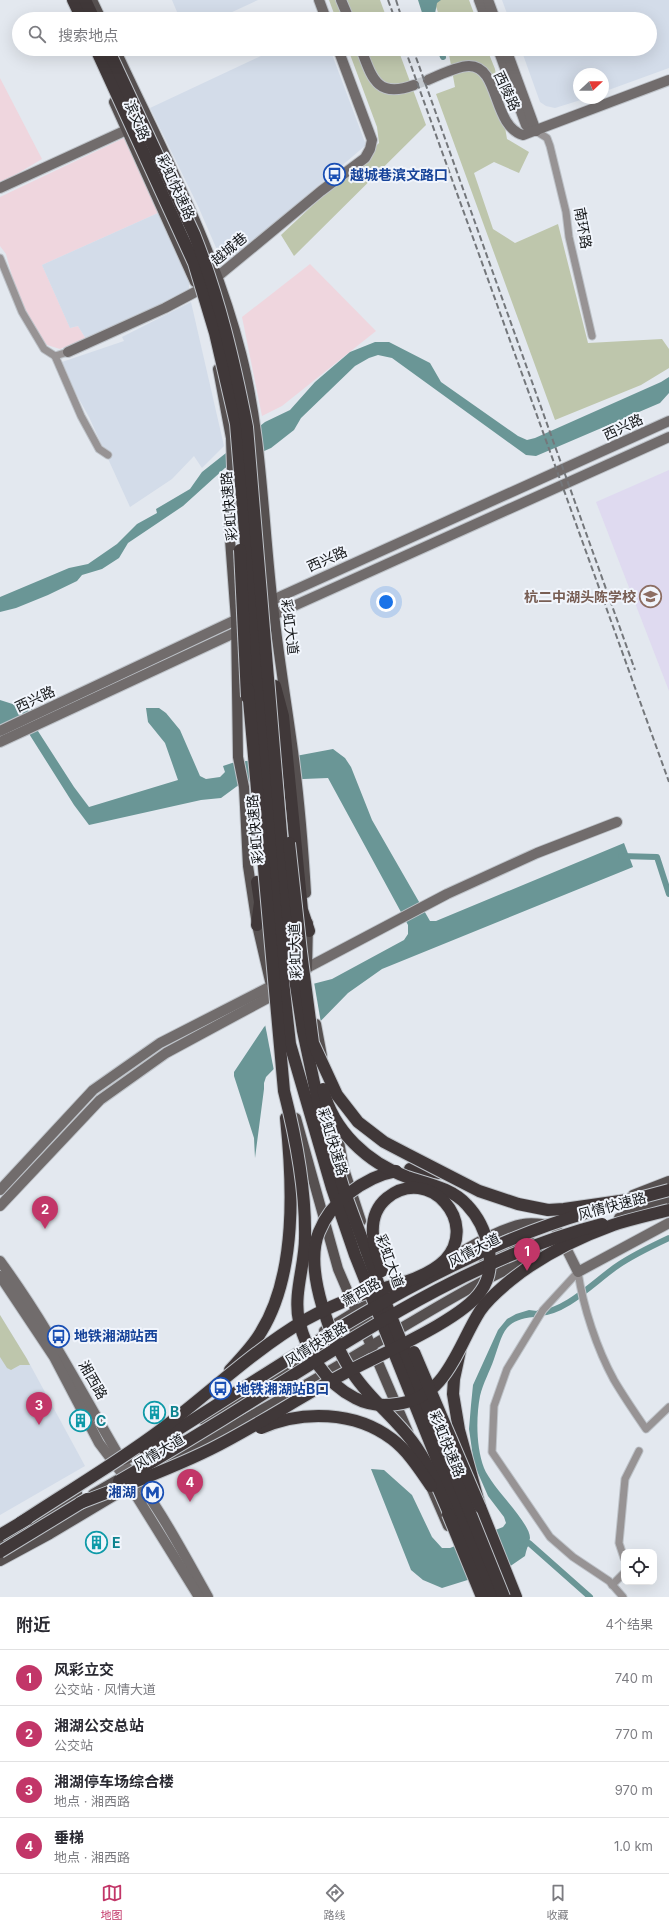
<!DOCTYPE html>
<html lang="zh">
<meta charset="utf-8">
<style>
:root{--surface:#fff;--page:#f7f7f7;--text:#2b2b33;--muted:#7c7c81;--line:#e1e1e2;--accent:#c23668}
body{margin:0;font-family:Inter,"Noto Sans SC",sans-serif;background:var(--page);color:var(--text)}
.controls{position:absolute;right:12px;bottom:12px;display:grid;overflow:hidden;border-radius:8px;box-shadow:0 4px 16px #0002}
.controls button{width:36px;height:36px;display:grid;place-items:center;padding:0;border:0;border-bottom:1px solid var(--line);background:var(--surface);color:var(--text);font:20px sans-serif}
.compass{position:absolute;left:573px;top:68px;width:36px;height:36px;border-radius:50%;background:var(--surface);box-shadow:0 4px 16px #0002;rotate:68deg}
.you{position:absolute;left:386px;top:602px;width:14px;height:14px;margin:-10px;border:3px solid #fff;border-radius:50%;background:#1a73e8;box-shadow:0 0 0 6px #1a73e833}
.badge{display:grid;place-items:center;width:26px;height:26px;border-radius:50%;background:var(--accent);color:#fff;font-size:13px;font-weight:700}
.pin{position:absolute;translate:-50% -33px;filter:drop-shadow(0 1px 2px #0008)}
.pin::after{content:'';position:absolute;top:21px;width:14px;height:12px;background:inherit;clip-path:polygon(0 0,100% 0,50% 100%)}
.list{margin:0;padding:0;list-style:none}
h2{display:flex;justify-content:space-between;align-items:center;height:52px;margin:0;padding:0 16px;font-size:17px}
h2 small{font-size:13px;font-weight:400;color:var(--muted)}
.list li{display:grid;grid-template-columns:26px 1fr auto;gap:12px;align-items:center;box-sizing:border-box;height:56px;padding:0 16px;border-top:1px solid var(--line)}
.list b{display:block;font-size:15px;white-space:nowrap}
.list p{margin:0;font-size:13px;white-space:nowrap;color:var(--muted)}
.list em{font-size:13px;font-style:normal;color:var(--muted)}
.icon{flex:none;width:22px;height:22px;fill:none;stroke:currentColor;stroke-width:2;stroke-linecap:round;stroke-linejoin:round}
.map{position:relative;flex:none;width:669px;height:1597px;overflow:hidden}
.search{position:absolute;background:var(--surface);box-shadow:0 4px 16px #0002;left:12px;right:12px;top:12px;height:44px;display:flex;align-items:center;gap:10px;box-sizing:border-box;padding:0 14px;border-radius:22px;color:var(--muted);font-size:15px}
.sheet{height:276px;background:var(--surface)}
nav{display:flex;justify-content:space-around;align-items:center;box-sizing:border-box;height:56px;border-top:1px solid var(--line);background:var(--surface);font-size:11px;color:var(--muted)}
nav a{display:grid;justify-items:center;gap:2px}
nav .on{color:var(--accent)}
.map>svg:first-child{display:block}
.commercial{fill:#efd6de}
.built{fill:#d3dce9}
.education{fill:#dfdaf0}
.green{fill:#bec6ac}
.water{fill:#6a9696}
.pier{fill:#e3e8ef}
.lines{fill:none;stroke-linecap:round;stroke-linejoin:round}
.canal{stroke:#6a9696;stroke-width:6}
.secondary-tunnel{stroke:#c4c9cf;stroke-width:10;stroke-dasharray:10 5;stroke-linecap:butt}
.street-casing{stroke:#bec3c9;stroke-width:9}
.secondary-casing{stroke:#bec3c9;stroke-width:12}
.primary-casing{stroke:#bec3c9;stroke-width:12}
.highway-casing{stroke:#bec3c9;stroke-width:14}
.street{stroke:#979394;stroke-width:7}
.secondary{stroke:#716c6c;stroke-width:10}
.primary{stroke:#565050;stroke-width:10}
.highway{stroke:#403839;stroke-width:12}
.rail{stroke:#74777b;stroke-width:2;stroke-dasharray:6 3;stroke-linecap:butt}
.highway-bridge-casing{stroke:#bec3c9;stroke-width:14;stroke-linecap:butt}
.highway-bridge{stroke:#403839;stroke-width:12}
.labels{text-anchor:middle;stroke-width:4;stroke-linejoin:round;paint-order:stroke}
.street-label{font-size:14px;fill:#16181a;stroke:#f1f5fc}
.transit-label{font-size:14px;font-weight:bold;fill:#164399;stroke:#f1f5fc;text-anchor:start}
.education-label{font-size:14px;font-weight:bold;fill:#785e54;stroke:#f1f5fc;text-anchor:end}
.culture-label{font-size:14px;font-weight:bold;fill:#0d838f;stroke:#f1f5fc;text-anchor:start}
</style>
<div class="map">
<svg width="669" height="1597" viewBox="0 0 669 1597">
<rect width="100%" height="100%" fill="#e3e8ef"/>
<g class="commercial">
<path d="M0 78 42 159 0 184Z"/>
<path d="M124 138 158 213 42 265 70 328 78 326 86 339 60 349 47 345 22 312 6 254 0 246V197Z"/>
<path d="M310 264 376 331 282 406 262 416 242 317Z"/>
</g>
<g class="built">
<path d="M172 0H258L217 19H180Z"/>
<path d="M502 0H669V68L603 92V74H579V98H587L555 108 546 106 540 102 521 49H650V19H509Z"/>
<path d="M276 49H330L366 145 224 266 198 206 150 108Z"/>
<path d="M158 213 189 279V290L144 317 141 312 86 339 78 326 70 328 42 265Z"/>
<path d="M191 302 224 446 202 468 194 456 172 479 130 507 89 417 59 363 124 341 122 337Z"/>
<path d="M0 1315 27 1359 85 1466 0 1515Z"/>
</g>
<path class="education" d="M669 470V691L596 502Z"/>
<g class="green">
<path d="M329 0H380L387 19H336Z"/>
<path d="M434 0H469L476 19H440Z"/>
<path d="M348 49H398L426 125 294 256 281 235 379 143 377 127Z"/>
<path d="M448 49H487L495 69 507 139 529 152 519 173 494 162 474 173 493 229 515 243 558 224 588 343 662 339 669 349V368L641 385 555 420 436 94 455 87Z"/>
<path d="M0 1315 27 1359 30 1365H20L11 1370 7 1368 0 1357Z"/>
</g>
<g class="water">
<path d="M418 0H441L437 3 434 19H424Z"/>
<path d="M375 342H389L430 363 441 382 518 436 527 440 535 438 661 382 669 377V393L660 403 536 456 526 455 392 358 378 355 369 358 355 366 301 418 294 430 271 448 225 468 183 506 128 543 119 558 102 569 82 575 77 581 48 595 16 608 0 612V597L69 568 88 564 117 544 137 524 157 513 156 509 190 489 202 472 265 422 290 410 315 382 350 352Z"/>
<path d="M0 700 22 707 39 710 47 718 36 728 74 787 89 807 178 780 165 743 148 722 146 708H159L166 713 180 730 200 776 206 779 220 777 225 772 223 766 235 762 285 758 333 749 345 758 351 767 372 820 430 921H436L624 843 633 867 382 969 348 993 266 1077 264 1083V1089L255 1158 254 1138 234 1076V1072L264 1027 305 986 332 979 404 940 408 934V925L328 778 252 781 240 784 221 798 201 800 89 825 74 805 26 729 0 733Z"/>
<path d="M529 1310 537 1311 534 1317C503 1320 503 1334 494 1359 490 1371 483 1383 480 1396 476 1417 476 1447 484 1468 492 1488 530 1522 530 1538 529 1544 526 1550 525 1556L509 1567 442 1588 423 1580 411 1570 371 1469 384 1470 412 1495 432 1537 442 1548H450L503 1527 506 1523 504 1517 488 1496 474 1464 469 1429 471 1405 473 1385 498 1330 507 1319 516 1314Z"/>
</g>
<path class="pier" d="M314 982 321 1023 274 1071 265 1024 304 985Z"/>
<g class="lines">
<g class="canal">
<path d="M440 49 443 57"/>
<path d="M621 856 657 857 669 894"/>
<path d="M539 1313C566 1312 595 1281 617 1266 633 1255 652 1246 669 1238"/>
<path d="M521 1546 529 1543 590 1597"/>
</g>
<path class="secondary-tunnel" d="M414 85 428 80"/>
<defs>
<g id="street">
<path d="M536 131 547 138 550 146 566 212 569 237 592 336"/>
<path d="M0 258 22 312 44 349 55 356 68 352"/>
<path d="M55 356 81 416 99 449 108 455"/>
<path d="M624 1558 619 1543 625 1479 639 1451"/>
<path d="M612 1585 624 1573"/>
<path d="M623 1597 609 1581 573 1557 550 1537 492 1452 494 1406 507 1369 543 1310 578 1272C583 1307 597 1349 614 1380 624 1397 635 1413 646 1429L669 1407"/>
</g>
<g id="secondary">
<path d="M319 0 326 19"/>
<path d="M341 0 349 19"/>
<path d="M479 0 486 19"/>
<path d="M488 0 495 19"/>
<path d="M361 49C372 78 377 99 414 85"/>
<path d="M498 49 526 125 536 131"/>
<path d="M506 49 536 131"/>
<path d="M428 80C439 75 458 66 469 66 500 66 492 126 523 135L669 80"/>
<path d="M0 188 133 127"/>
<path d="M68 352 165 308 199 290 217 277 321 191 365 158 370 149 372 140 338 49"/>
<path d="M266 603 669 421"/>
<path d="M267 618 669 437"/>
<path d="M0 731 242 617"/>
<path d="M0 742 243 629"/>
<path d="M301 971 447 894 537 853 617 822"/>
<path d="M0 1190 93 1090 160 1043 281 981"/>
<path d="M0 1206 100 1100 166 1053 281 991"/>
<path d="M555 1226 578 1272 669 1223"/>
<path d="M0 1261C47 1325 82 1393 122 1461 127 1469 134 1475 139 1482 165 1518 186 1558 208 1597"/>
<path d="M0 1276 54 1357 99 1443 124 1476 199 1597"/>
</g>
<g id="primary">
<path d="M92 0 101 19"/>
<path d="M115 49C161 148 214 246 241 353 263 438 263 527 274 614 279 657 286 701 292 744 299 794 303 843 306 893"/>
<path d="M114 102 195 282"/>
<path d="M218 369 231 438 232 467 229 526 236 620 238 757 244 787 248 866 257 925 270 981"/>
<path d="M307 969 308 923"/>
<path d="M316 1024 322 1056"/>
<path d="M296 1118 338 1269 408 1432"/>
<path d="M335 1120 344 1169 361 1221"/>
<path d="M633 1195 669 1181"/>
<path d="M619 1218 669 1198"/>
<path d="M484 1260 529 1238"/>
<path d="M442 1263C466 1250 496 1229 523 1224 532 1222 541 1224 551 1225"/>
<path d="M324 1331 379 1297"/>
<path d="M203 1420 385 1312"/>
<path d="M123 1460 153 1449"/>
<path d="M152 1471 165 1463C235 1426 303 1387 371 1346 424 1315 483 1277 542 1254"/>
<path d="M428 1480 448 1526"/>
<path d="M93 1494 124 1476"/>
<path d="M0 1543 77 1493"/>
<path d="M0 1561 50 1534 122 1491"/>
</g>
<g id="highway">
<path d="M73 0 82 19"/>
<path d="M85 0 94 19"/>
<path d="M275 686 283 716 302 910 309 931"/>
<path d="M257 882 260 902 257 925"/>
<path d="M410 1169 440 1173"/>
<path d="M460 1351 454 1379 453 1394 459 1430 480 1507 516 1597"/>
<path d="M230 1370C241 1358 253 1346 261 1332 297 1274 293 1184 286 1118"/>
</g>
</defs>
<use href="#street" class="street-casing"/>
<use href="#secondary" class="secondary-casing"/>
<use href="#primary" class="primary-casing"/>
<use href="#highway" class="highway-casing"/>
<use href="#street" class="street"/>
<use href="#secondary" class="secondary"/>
<use href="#primary" class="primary"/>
<use href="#highway" class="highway"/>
<g class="rail">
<path d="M388 0 395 19"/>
<path d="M396 0 402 19"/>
<path d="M405 49 669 782"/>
<path d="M413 49 635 670"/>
</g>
<defs>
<g id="highway-bridge">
<path d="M96 49 194 263 215 333 236 424 280 954 290 1044 332 1188 355 1255 492 1597"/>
<path d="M108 49 194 234C219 297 234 361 247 427L291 953 303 1031 320 1111 345 1193 384 1299 504 1597"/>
<path d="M240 550 247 697"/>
<path d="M248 689 284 1091C296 1138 306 1189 305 1238 305 1265 293 1294 299 1321 307 1353 325 1383 355 1398 368 1405 383 1406 397 1404 447 1398 457 1347 480 1311 488 1299 500 1289 511 1280 541 1256 577 1238 613 1225 631 1219 650 1215 669 1210"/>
<path d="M289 843 301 952 313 1043 337 1095 358 1122 384 1142 407 1154 479 1191 518 1204 548 1210 564 1209 634 1199"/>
<path d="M396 1171C379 1174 362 1183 348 1194 335 1204 325 1217 319 1232 303 1270 332 1344 354 1375 371 1400 395 1418 412 1441 430 1465 440 1493 452 1520"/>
<path d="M628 1201 669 1190"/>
<path d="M414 1352 480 1507"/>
<path d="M261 1428C302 1410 355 1411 392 1439 408 1451 420 1470 431 1486"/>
<path d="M145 1450C287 1363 427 1259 589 1212"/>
<path d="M119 1481C173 1450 226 1418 279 1384 381 1320 485 1254 602 1224"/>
<path d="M80 1503C124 1486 169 1470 211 1449 259 1425 304 1394 351 1370 383 1353 463 1319 481 1291 499 1266 487 1226 467 1205 452 1188 428 1184 407 1177 368 1163 333 1131 323 1089"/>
<path d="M448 1514 482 1597"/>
<path d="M20 1523C71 1489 124 1459 171 1422 216 1387 256 1349 305 1320 323 1310 344 1301 363 1294 389 1286 425 1280 445 1260 480 1223 429 1164 387 1198 364 1217 374 1248 382 1271"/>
<path d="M0 1535 27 1519"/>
<path d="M0 1552 87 1499"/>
</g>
</defs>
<use href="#highway-bridge" class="highway-bridge-casing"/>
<use href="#highway-bridge" class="highway-bridge"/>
</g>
<defs>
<symbol id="bus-ring" viewBox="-11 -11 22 22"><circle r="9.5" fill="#f1f5fc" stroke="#1a4fb4" stroke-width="1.5"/><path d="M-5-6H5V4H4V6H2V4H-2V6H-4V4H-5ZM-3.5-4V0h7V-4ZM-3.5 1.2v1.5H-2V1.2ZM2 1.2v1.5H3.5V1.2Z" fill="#1a4fb4"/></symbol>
<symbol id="school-ring" viewBox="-11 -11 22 22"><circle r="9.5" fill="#f1f5fc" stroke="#8d6e63" stroke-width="1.5"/><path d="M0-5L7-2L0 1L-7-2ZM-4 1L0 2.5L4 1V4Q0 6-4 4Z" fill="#8d6e63"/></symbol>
<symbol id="building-ring" viewBox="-11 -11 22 22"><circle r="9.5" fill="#f1f5fc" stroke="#0f9aa8" stroke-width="1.5"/><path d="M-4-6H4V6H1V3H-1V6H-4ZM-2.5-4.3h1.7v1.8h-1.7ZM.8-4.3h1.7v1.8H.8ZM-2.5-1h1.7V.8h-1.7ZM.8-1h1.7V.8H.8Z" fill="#0f9aa8"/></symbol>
<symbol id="metro-ring" viewBox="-11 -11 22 22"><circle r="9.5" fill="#f1f5fc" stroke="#1a4fb4" stroke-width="1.5"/><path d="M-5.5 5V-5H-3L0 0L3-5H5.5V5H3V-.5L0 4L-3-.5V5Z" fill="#1a4fb4"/></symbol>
</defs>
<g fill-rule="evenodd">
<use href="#bus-ring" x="322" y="162" width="25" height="25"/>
<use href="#school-ring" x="638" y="584" width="25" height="25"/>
<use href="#bus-ring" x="46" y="1324" width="25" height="25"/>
<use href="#bus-ring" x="208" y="1376" width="25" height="25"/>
<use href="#building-ring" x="142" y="1400" width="25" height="25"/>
<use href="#building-ring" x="68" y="1408" width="25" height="25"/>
<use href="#metro-ring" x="140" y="1480" width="25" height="25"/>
<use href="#building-ring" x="84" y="1530" width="25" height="25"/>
</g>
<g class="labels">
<g class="street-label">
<text transform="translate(507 91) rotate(65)" y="5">西陵路</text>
<text transform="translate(137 120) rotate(66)" y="5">滨文路</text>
<text transform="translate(176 187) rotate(65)" y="5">彩虹快速路</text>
<text transform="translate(583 228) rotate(80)" y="5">南环路</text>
<text transform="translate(229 249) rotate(-40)" y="5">越城巷</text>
<text transform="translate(623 427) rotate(-25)" y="5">西兴路</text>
<text transform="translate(229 506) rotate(-95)" y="5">彩虹快速路</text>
<text transform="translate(327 559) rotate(-24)" y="5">西兴路</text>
<text transform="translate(290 627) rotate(83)" y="5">彩虹大道</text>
<text transform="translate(35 699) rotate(-25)" y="5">西兴路</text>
<text transform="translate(255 829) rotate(-95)" y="5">彩虹快速路</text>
<text transform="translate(295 951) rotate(-92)" y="5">彩虹大道</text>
<text transform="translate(333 1142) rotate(73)" y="5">彩虹快速路</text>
<text transform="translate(612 1206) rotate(-15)" y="5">风情快速路</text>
<text transform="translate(474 1250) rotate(-27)" y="5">风情大道</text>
<text transform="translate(390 1261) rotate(70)" y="5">彩虹大道</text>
<text transform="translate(361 1292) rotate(-30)" y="5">萧西路</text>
<text transform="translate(316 1344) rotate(-32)" y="5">风情快速路</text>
<text transform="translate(93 1380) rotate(60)" y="5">湘西路</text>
<text transform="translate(447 1444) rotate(68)" y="5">彩虹快速路</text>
<text transform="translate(159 1452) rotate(-31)" y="5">风情大道</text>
</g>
<g class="transit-label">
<text x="350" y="180">越城巷滨文路口</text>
<text x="74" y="1341">地铁湘湖站西</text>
<text x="236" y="1394">地铁湘湖站B口</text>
<text x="136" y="1497" text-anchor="end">湘湖</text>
</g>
<g class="education-label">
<text x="636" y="602">杭二中湖头陈学校</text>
</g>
<g class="culture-label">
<text x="170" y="1417">B</text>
<text x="96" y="1426">C</text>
<text x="112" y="1548">E</text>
</g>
</g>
</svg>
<div class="controls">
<button><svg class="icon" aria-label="locate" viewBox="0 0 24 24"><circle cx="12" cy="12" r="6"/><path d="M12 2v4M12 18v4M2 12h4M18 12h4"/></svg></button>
</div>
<svg class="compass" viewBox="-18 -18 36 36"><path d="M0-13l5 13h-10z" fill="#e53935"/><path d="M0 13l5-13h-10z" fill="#7c7c81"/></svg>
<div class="you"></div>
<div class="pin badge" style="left:527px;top:1271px">1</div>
<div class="pin badge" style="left:45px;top:1229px">2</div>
<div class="pin badge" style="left:39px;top:1425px">3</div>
<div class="pin badge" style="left:190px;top:1502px">4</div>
<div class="search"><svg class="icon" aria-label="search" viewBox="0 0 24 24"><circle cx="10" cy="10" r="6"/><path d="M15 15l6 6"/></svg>搜索地点</div>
</div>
<section class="sheet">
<h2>附近<small>4个结果</small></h2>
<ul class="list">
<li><span class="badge">1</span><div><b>风彩立交</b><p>公交站 · 风情大道</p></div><em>740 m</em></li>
<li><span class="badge">2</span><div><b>湘湖公交总站</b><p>公交站</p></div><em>770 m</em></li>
<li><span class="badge">3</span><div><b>湘湖停车场综合楼</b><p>地点 · 湘西路</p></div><em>970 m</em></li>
<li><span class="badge">4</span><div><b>垂梯</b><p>地点 · 湘西路</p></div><em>1.0 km</em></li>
</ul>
</section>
<nav>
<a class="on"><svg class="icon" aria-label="map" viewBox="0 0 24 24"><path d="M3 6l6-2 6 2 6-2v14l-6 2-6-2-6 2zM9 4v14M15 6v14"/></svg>地图</a>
<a><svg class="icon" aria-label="directions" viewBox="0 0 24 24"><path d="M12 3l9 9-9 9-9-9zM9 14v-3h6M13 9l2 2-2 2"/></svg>路线</a>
<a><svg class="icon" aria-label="saved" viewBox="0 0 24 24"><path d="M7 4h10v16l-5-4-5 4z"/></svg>收藏</a>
</nav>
